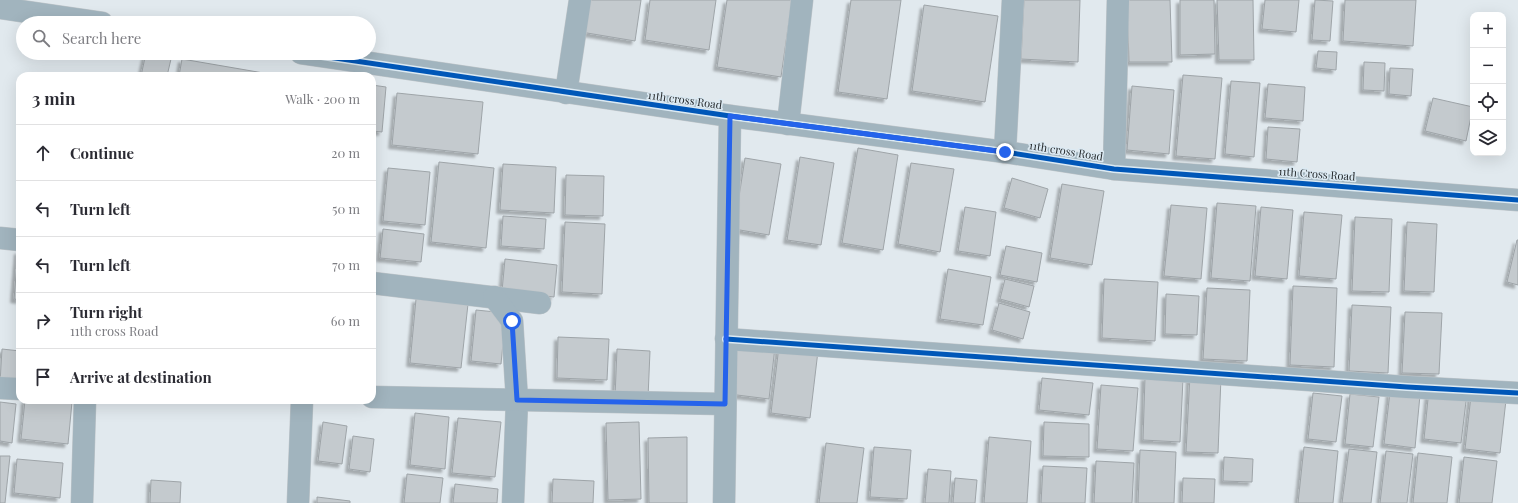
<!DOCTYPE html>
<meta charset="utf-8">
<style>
:root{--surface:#fff;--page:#f2f2f3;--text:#2b2b33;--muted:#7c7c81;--line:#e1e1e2}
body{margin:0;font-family:"Playfair Display",serif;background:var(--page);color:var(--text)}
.controls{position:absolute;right:12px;top:12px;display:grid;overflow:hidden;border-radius:8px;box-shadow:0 4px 16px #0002}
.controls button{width:36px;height:36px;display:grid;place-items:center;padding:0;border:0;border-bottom:1px solid var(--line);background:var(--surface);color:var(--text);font:20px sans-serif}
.stop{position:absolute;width:12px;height:12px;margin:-9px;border:3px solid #2563eb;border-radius:50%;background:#fff}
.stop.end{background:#2563eb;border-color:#fff;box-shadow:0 1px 4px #0008}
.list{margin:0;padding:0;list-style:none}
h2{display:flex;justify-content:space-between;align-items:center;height:52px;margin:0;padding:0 16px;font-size:17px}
h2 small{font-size:13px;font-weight:400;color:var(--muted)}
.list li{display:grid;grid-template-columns:26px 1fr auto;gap:12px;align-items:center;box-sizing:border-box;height:56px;padding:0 16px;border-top:1px solid var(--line)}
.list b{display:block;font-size:15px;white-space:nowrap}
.list p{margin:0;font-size:13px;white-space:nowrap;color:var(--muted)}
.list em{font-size:13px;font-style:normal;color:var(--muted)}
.icon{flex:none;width:22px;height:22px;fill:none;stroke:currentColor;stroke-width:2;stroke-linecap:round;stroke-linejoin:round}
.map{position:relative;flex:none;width:1518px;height:503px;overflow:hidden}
.search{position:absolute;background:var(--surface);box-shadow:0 4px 16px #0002;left:16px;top:16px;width:360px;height:44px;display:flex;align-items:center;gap:10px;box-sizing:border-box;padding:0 14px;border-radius:22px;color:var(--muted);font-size:15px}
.panel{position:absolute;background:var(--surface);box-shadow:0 4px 16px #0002;left:16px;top:72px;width:360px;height:332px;border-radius:12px}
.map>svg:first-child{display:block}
.building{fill:#c4cace;stroke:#9ea4a8;filter:url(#shadow)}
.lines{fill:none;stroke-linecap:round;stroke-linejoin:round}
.street-casing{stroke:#c0c6ca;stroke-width:23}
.street{stroke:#a1b4be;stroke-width:22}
.cycleway-casing{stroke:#dceaf3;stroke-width:8}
.cycleway{stroke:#0057b8;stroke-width:5}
.route{stroke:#2563eb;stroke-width:5}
.labels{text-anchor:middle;stroke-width:3;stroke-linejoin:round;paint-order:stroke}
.street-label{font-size:11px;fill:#252a2d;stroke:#dceaf3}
</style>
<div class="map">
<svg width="1518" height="503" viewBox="0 0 1518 503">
<defs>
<filter id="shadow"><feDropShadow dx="-3.5" dy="3.5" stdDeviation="1" flood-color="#0004"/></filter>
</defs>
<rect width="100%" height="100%" fill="#e1e9ee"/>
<g class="building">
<path d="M586 0H641L635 41 581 32Z"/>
<path d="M650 0H716L709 50 645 40Z"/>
<path d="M727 0H792L781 77 717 67Z"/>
<path d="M851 0H901L887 99 838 92Z"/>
<path d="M1024 0H1080L1078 62 1021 59Z"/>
<path d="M1127 0H1170L1172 62H1129Z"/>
<path d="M1180 0H1214L1215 54 1180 55Z"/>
<path d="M1217 0H1253L1254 60H1219Z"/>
<path d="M1265 0H1299L1296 32 1262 29Z"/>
<path d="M1315 0 1333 1 1330 41 1312 40Z"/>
<path d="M1345 0H1416L1413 46 1343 41Z"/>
<path d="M924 5 998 16 985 102 912 91Z"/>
<path d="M1318 51 1337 52 1336 70 1316 68Z"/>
<path d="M146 53 171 59 167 76H141Z"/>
<path d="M182 59 281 76H179Z"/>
<path d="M1364 62 1385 63 1384 91 1363 90Z"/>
<path d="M1390 68 1413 69 1411 96 1389 94Z"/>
<path d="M1183 75 1222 78 1215 159 1176 156Z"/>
<path d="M1231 81 1260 83 1254 157 1225 154Z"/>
<path d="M1268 84 1305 87 1303 121 1265 118Z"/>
<path d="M372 85 386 87 382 132 372 131Z"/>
<path d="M1132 86 1174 90 1169 154 1127 150Z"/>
<path d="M397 93 483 102 478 154 392 145Z"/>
<path d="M1433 98 1473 107 1466 141 1425 131Z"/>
<path d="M1268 127 1300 129 1297 162 1266 159Z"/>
<path d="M858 148 898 155 883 250 842 243Z"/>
<path d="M800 157 834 163 821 245 787 240Z"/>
<path d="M745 158 781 164 769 235 734 229Z"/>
<path d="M439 162 494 168 486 248 431 242Z"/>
<path d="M911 163 954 169 940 252 898 244Z"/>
<path d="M503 164 556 167 554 213 500 210Z"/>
<path d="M388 168 430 172 425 225 383 221Z"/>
<path d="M566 175 604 176 603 216 565 215Z"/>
<path d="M1012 178 1048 189 1040 218 1004 208Z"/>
<path d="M1062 184 1104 191 1092 265 1050 258Z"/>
<path d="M1217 203 1256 206 1250 281 1211 278Z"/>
<path d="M1171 205 1207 208 1201 279 1164 276Z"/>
<path d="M965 207 996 212 990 256 958 251Z"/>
<path d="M1261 207 1293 210 1287 279 1255 276Z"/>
<path d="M1304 212 1342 215 1336 279 1299 276Z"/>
<path d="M503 216 546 219 544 249 501 246Z"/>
<path d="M1355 217 1392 219 1389 292 1352 291Z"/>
<path d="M565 222 605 224 602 294 562 292Z"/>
<path d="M1407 222 1437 224 1434 292 1404 291Z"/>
<path d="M383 229 424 234 421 262 380 258Z"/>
<path d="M1517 240H1518V285L1507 282Z"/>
<path d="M1006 246 1042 253 1037 282 1000 275Z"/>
<path d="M18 251H20V300L14 299Z"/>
<path d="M505 259 557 265 554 297 502 291Z"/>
<path d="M948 269 991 277 983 325 940 319Z"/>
<path d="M1005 279 1034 286 1029 307 1000 299Z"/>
<path d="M1104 279 1158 282 1155 341 1102 338Z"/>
<path d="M1293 286 1337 288 1334 367 1290 365Z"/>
<path d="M1207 288 1250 290 1247 361 1203 359Z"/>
<path d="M1166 294 1199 296 1197 335 1165 334Z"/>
<path d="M416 299 468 304 461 368 410 363Z"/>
<path d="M999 303 1030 312 1023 339 992 330Z"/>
<path d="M1352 305 1391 307 1388 373 1349 371Z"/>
<path d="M476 310 506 313 501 364 471 361Z"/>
<path d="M1405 312 1442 313 1439 374 1402 373Z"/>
<path d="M558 337 609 339 607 380 557 378Z"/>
<path d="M735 342 775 347 769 399 729 394Z"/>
<path d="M779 346 818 351 810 418 771 413Z"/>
<path d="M2 349 20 351V385L0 383Z"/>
<path d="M617 349 650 351 648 398 615 397Z"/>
<path d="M1190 375 1221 377 1218 453 1186 452Z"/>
<path d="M1145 377 1183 379 1180 442 1143 440Z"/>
<path d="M1042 378 1093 383 1089 415 1039 410Z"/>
<path d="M1101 385 1138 388 1133 451 1097 449Z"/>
<path d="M1429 389 1467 393 1461 443 1424 439Z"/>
<path d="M1390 392 1420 395 1415 448 1384 444Z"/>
<path d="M1313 393 1342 396 1336 442 1308 439Z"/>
<path d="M1350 394 1379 397 1373 447 1345 444Z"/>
<path d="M1471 396 1506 400 1500 453 1465 449Z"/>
<path d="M25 400H50L72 402 68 444 21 439Z"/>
<path d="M0 402 16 404 12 443 0 441Z"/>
<path d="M415 413 449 417 445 469 410 465Z"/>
<path d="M458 418 501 422 495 477 452 473Z"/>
<path d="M323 422 347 426 342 464 318 461Z"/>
<path d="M639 422 641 499 608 500 606 423Z"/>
<path d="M1044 422 1089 424V457L1043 456Z"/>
<path d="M353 436 374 439 370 472 349 469Z"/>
<path d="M687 437V503H649L648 438Z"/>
<path d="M989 437 1031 441 1027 503H984Z"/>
<path d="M826 443 864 448 857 503H819Z"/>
<path d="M874 447 911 450 907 499 870 497Z"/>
<path d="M1304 447 1338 451 1333 503H1298Z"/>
<path d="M1349 449 1377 452 1371 503H1342Z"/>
<path d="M1140 450 1176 452 1174 503H1138Z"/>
<path d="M1386 451 1413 454 1407 503H1380Z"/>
<path d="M1418 453 1452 457 1447 503H1413Z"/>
<path d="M0 456H10L5 503H0Z"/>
<path d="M1224 457 1253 459 1252 482 1223 481Z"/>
<path d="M1464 457 1497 461 1492 503H1459Z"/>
<path d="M17 459 63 463 60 498 14 493Z"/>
<path d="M1096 461 1134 463 1132 503H1094Z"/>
<path d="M1043 466 1087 468 1085 503H1041Z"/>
<path d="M928 469 951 471 949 503H925Z"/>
<path d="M407 474 443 478 440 503H404Z"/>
<path d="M955 478 977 480 975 503H953Z"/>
<path d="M1183 478 1215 479 1214 503H1182Z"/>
<path d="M553 479 594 481 593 503H552Z"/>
<path d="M151 480 181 482 180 503H150Z"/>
<path d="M455 484 498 489 497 503H453Z"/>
<path d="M317 497 350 501V503H317Z"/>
</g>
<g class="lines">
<defs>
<g id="street">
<path d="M0 8 102 23"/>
<path d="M301 53 730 116 1005 152 1114 169 1518 200"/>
<path d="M566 93 580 0"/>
<path d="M788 124 802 0"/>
<path d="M1005 152 1013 0"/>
<path d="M1114 169 1118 0"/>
<path d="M0 238 20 240"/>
<path d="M372 283 540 303"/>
<path d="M494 297 512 321 517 400 513 503"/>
<path d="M726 339 1407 387 1518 393"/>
<path d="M0 388 20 389"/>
<path d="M372 397 725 404"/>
<path d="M82 503 85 400"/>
<path d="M298 503 302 400"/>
<path d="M724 503 730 116"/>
</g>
</defs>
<use href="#street" class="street-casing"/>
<use href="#street" class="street"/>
<defs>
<g id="cycleway">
<path d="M301 53 730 116 1005 152 1114 169 1518 200"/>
<path d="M726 339 1407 387 1518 393"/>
</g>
</defs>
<use href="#cycleway" class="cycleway-casing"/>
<use href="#cycleway" class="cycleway"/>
</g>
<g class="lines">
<path class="route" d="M512 321 517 400 725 404 730 116 1005 152"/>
</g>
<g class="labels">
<g class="street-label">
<text transform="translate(685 100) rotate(8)" y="4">11th cross Road</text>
<text transform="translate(1066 151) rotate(9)" y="4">11th cross Road</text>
<text transform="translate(1317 174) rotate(4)" y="4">11th Cross Road</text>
</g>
</g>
</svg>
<div class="controls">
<button>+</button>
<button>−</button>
<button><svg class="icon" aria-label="locate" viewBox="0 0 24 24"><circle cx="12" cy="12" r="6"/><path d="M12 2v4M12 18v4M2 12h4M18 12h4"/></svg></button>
<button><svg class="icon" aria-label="layers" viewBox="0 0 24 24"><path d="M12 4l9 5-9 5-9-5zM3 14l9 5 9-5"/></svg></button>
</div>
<div class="stop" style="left:512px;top:321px"></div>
<div class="stop end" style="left:1005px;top:152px"></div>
<div class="search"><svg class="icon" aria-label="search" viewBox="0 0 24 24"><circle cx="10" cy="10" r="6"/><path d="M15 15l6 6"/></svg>Search here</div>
<section class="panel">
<h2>3 min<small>Walk · 200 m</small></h2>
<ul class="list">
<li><svg class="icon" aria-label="ahead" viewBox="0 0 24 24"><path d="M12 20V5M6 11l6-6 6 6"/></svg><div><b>Continue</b></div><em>20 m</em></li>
<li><svg class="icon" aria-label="left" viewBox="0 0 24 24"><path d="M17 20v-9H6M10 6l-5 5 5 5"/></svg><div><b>Turn left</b></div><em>50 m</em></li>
<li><svg class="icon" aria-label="left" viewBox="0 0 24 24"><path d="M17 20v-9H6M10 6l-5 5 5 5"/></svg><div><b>Turn left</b></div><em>70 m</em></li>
<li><svg class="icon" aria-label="right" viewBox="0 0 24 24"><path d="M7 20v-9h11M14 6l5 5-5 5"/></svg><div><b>Turn right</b><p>11th cross Road</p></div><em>60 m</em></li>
<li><svg class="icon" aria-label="arrive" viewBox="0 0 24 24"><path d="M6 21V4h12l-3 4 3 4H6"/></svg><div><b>Arrive at destination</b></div></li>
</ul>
</section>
</div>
